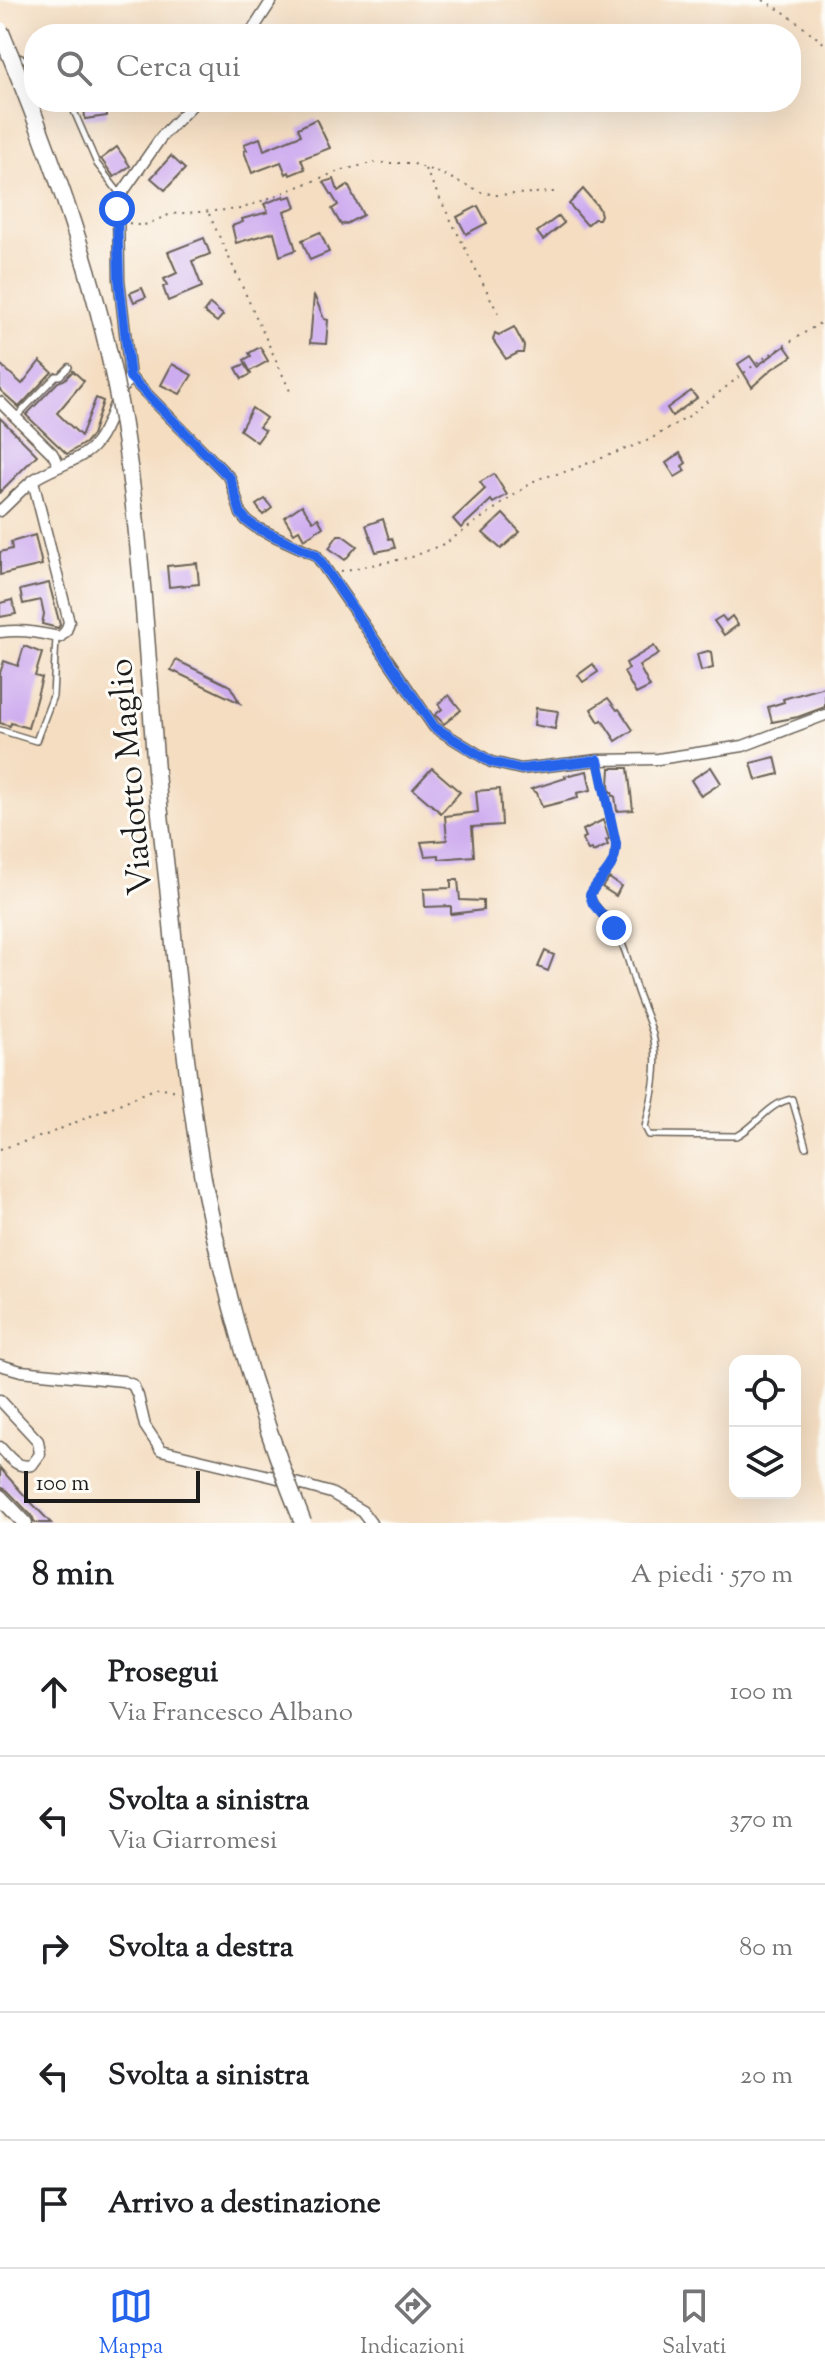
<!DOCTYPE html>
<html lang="it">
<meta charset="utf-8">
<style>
:root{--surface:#fff;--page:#f6f6f6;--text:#202124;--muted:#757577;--line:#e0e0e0;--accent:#2563eb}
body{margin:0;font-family:"Sorts Mill Goudy",serif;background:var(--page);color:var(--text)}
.controls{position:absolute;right:24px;bottom:24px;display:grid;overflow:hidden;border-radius:16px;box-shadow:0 8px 32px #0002}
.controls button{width:72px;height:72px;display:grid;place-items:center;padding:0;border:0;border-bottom:2px solid var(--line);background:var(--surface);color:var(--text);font:40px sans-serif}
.scale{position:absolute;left:24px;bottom:20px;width:176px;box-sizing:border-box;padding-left:8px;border:4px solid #1c1c1c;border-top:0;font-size:22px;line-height:28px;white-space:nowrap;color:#1c1c1c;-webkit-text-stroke:6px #fdfcf7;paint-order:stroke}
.stop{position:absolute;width:24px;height:24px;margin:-18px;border:6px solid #2563eb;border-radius:50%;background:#fff}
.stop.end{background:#2563eb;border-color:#fff;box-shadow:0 2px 8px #0008}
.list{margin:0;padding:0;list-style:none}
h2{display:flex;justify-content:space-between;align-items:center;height:104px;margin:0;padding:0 32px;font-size:34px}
h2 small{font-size:26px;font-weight:400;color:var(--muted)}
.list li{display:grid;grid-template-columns:52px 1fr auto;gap:24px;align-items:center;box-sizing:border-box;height:128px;padding:0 32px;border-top:2px solid var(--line)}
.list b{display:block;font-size:30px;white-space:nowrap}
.list p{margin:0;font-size:26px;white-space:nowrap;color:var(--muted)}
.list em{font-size:26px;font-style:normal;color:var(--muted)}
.icon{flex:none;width:44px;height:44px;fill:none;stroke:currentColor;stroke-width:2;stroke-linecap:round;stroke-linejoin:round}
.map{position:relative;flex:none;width:825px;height:1523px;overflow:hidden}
.search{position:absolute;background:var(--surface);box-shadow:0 8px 32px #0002;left:24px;right:24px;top:24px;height:88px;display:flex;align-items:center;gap:20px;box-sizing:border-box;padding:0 28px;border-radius:32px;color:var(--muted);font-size:30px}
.sheet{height:744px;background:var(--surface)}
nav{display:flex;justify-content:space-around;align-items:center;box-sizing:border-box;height:112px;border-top:2px solid var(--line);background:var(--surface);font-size:22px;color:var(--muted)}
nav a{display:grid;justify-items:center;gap:4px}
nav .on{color:var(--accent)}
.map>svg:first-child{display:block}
.building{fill:#cdabef}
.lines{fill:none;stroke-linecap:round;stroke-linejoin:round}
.service-casing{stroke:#686056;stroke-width:8}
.minor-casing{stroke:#686056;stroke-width:13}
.secondary-casing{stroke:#686056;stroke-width:17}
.path{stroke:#686056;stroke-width:2;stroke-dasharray:2 6;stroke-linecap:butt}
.service{stroke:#fff;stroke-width:5}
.minor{stroke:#fff;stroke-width:10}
.secondary{stroke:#fff;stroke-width:14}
.primary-bridge-casing{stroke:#686056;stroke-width:19;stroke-linecap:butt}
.primary-bridge{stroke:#fff;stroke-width:16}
.route{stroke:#2563eb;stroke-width:10}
.labels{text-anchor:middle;stroke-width:6;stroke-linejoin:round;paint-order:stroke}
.street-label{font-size:34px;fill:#1c1c1c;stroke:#fdfcf7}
</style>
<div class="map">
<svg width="825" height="1523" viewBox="0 0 825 1523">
<rect width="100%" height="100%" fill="#fdfcf7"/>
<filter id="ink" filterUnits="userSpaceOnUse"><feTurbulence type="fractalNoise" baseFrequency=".0125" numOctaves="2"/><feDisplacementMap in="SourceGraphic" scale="16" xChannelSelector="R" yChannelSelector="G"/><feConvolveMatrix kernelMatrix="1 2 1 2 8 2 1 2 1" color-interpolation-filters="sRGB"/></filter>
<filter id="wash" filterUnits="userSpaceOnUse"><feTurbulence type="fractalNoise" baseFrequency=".006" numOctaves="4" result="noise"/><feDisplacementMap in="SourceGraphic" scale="32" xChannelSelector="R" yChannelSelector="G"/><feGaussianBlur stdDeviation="1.8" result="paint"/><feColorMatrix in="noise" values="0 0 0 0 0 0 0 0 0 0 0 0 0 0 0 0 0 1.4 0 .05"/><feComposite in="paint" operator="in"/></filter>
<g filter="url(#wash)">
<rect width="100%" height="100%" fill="#f4ddc1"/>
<g id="blocks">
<g class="building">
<path d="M106 102 107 116 85 119 84 104Z"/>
<path d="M316 119 330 148 301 159 305 169 290 175 289 172 286 174 281 162 252 173 244 151 247 150 244 144 260 138 264 150 301 135 298 128Z"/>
<path d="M117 147 130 166 114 177 101 159Z"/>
<path d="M171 156 185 169 165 190 151 178Z"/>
<path d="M334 179 338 191 348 185 363 215 346 224 345 223 341 225 332 209 338 205 324 182Z"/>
<path d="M583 189 599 208 601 215 599 219H594L587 225 569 204Z"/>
<path d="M284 196V198L292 196 296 207 284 211 296 250 280 256 274 232 236 243 232 226 243 222 242 219 268 212 264 204Z"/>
<path d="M478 206 487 223 466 234 457 217Z"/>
<path d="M559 216 564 223 543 240 537 232Z"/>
<path d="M320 232 329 252 310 260 302 240Z"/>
<path d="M204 238 210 254 192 261 202 287 168 301 163 287 167 285 164 279 177 273 168 252Z"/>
<path d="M142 288 146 297 134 302 130 293Z"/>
<path d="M314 295 324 319 328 320 326 344 310 343Z"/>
<path d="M210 304 223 315 217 322 204 312Z"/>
<path d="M514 327 524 346 523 353H518L506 359 493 340 495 333 499 335Z"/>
<path d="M785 346 792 356 772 369 752 387 738 364 750 356 757 366Z"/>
<path d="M260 347 268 361 250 371 244 360 251 356 249 353Z"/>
<path d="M40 361 52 372 19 407 0 390V364L22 384Z"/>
<path d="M172 364 192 375 180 394 161 385Z"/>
<path d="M245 364 251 374 242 379 236 368Z"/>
<path d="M73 371 84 381 57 413 81 436 96 398 103 401 92 435 85 443 67 454 26 415 58 382 64 380Z"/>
<path d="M691 391 697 398 672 416 667 408Z"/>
<path d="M252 408 266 418 259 427 265 431 257 442 240 430Z"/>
<path d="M0 418 37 455 0 492Z"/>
<path d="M680 453 686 463 682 466 685 471 675 477 666 463Z"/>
<path d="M494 474 507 495 493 503 491 500 461 528 453 519 485 489 480 482Z"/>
<path d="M265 499 272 508 263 515 256 505Z"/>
<path d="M302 505 313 521 318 518 323 527 304 539 299 530 294 533 284 517Z"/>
<path d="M503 514 520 532 501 549 483 533Z"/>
<path d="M383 519 389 539 392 538 395 548 376 552 366 525Z"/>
<path d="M35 535 42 565 0 575V552L12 549 11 542Z"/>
<path d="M338 535H342L357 546 345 560 329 548Z"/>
<path d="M197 563 199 584 169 587 167 566Z"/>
<path d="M49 583 60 625 58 628 42 624 44 614 41 600 23 604 20 590Z"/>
<path d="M12 600 16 614 0 617V603Z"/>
<path d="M722 616 726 621 732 616 738 625 724 635 714 621Z"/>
<path d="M24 646 42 653 35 676 42 678 28 728 11 723 10 726 0 723V673L4 661 18 666Z"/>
<path d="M654 646 659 654 639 666 650 687 636 694 624 672 629 669 626 663Z"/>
<path d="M708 651 711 652 713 668 701 671 697 654Z"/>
<path d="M176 660 230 686 240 703 171 670Z"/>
<path d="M593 664 598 672 583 682 578 675Z"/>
<path d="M825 687V707L798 717 772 722 768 707 784 702 783 699Z"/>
<path d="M449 695 461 710 444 724 435 715 442 709 438 704Z"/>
<path d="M608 698 617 710 619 709 633 730 616 741 602 720 599 722 591 709Z"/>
<path d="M536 708 558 711 555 729 534 725Z"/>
<path d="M775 757 779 774 756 780 751 763Z"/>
<path d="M711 767 721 783 701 796 691 780Z"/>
<path d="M432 768 460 792 441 813 413 789Z"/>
<path d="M610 768H628L633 810 617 811 615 796H613L612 792H610L609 785Z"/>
<path d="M587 771 591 790 577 793 578 798 542 807 537 793 531 789 566 778 565 776Z"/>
<path d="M500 789 502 825 472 827 474 856 439 859V855L425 856 421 842 447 840 445 816 478 812 476 791Z"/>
<path d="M603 820 609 839 606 840 608 845 593 852 592 849 588 850 582 839 586 837 583 830Z"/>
<path d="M609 878 621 886 616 896 602 887Z"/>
<path d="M451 880H458L460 900 483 901V910L451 914V906L425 907 424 889 451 888Z"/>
<path d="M545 951 554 955 548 971 538 967Z"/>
<path d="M0 1468 26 1497 51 1523H35L32 1516 7 1490 0 1487Z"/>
</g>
</g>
</g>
<g filter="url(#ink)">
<use href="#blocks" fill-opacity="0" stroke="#686056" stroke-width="2"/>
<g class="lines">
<defs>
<g id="service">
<path d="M16 56 34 63"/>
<path d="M70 102 97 164 120 194"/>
<path d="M16 417 56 376H60L69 367"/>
<path d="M0 730 36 741 53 696 56 638"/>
<path d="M598 761 616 844C616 870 601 874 590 895 595 909 608 917 615 930 626 948 630 968 636 988 641 1004 649 1019 653 1035 660 1064 652 1099 645 1127L649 1135 737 1136C757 1126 768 1103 792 1099L806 1147"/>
</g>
<g id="minor">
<path d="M250 34 272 0"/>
<path d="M130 377 230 478 241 514 247 521 257 528 316 555 434 727 491 762 521 769 598 760 658 759 743 746 825 715"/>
<path d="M130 377 119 279 118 199 162 136 195 102"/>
<path d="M0 402 52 453 59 465"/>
<path d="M0 511C11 501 21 490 32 481 51 467 83 461 96 443 112 423 113 398 130 377"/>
<path d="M0 632C24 629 37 633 60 637L66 631 69 622 33 481"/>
<path d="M0 1365 21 1371 123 1381 133 1385 138 1396 145 1426 161 1450 274 1477 331 1493 362 1511 371 1523"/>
<path d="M0 1400 38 1441 40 1454 32 1465C17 1469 9 1457 0 1447"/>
</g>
<path id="secondary" d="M0 1497 25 1523"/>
</defs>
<use href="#service" class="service-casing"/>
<use href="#minor" class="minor-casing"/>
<use href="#secondary" class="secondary-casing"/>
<g class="path">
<path d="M763 0 785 13 825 44"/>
<path d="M425 169 501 319"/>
<path d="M209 214 290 391"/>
<path d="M129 223 142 226 171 214 241 209 339 171 371 163H411L442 174 481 192 496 195 554 192"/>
<path d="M341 571 412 557 446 543 537 479 568 471 649 440 689 416 758 362 825 320"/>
<path d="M0 1149 46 1135 159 1087 176 1091"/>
</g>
<use href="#service" class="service"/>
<use href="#minor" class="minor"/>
<use href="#secondary" class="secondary"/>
<defs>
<path id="primary-bridge" d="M0 30C52 156 99 284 122 419 141 535 147 653 156 771 160 822 167 873 172 924 180 1011 189 1098 204 1184 226 1299 259 1414 303 1523"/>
</defs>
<use href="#primary-bridge" class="primary-bridge-casing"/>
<use href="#primary-bridge" class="primary-bridge"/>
</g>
</g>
<g class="lines" filter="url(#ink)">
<path class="route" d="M117 209 119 279 130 377 230 478 241 514 247 521 257 528 316 555 434 727 491 762 521 769 598 760 616 844C616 870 601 874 590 895L593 904 614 928"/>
</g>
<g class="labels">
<g class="street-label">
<text transform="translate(129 777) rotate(-95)" y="12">Viadotto Maglio</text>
</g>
</g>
</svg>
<div class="controls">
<button><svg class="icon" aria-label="locate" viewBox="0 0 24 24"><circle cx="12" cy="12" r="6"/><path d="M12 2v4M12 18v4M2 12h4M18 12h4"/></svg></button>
<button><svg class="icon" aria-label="layers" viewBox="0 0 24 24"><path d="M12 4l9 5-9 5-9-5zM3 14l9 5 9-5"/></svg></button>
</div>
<div class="scale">100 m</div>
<div class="stop" style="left:117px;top:209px"></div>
<div class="stop end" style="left:614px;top:928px"></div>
<div class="search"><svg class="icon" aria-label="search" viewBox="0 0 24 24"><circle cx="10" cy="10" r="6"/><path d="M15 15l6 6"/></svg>Cerca qui</div>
</div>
<section class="sheet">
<h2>8 min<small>A piedi · 570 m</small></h2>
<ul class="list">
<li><svg class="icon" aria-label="ahead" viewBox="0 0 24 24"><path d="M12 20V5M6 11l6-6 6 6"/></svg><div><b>Prosegui</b><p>Via Francesco Albano</p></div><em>100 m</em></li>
<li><svg class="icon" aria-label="left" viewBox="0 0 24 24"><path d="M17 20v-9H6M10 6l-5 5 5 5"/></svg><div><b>Svolta a sinistra</b><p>Via Giarromesi</p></div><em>370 m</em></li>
<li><svg class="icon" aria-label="right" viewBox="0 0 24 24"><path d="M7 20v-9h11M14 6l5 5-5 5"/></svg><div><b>Svolta a destra</b></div><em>80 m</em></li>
<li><svg class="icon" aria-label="left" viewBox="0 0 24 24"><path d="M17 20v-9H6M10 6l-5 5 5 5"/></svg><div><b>Svolta a sinistra</b></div><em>20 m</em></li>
<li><svg class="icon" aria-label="arrive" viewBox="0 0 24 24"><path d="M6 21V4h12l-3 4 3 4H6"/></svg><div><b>Arrivo a destinazione</b></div></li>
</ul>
</section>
<nav>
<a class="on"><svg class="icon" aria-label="map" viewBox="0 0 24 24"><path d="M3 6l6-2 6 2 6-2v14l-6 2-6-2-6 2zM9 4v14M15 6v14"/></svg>Mappa</a>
<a><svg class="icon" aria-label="directions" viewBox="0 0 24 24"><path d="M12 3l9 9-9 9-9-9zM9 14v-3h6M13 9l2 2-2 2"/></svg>Indicazioni</a>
<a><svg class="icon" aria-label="saved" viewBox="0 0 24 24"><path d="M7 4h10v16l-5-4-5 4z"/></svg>Salvati</a>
</nav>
